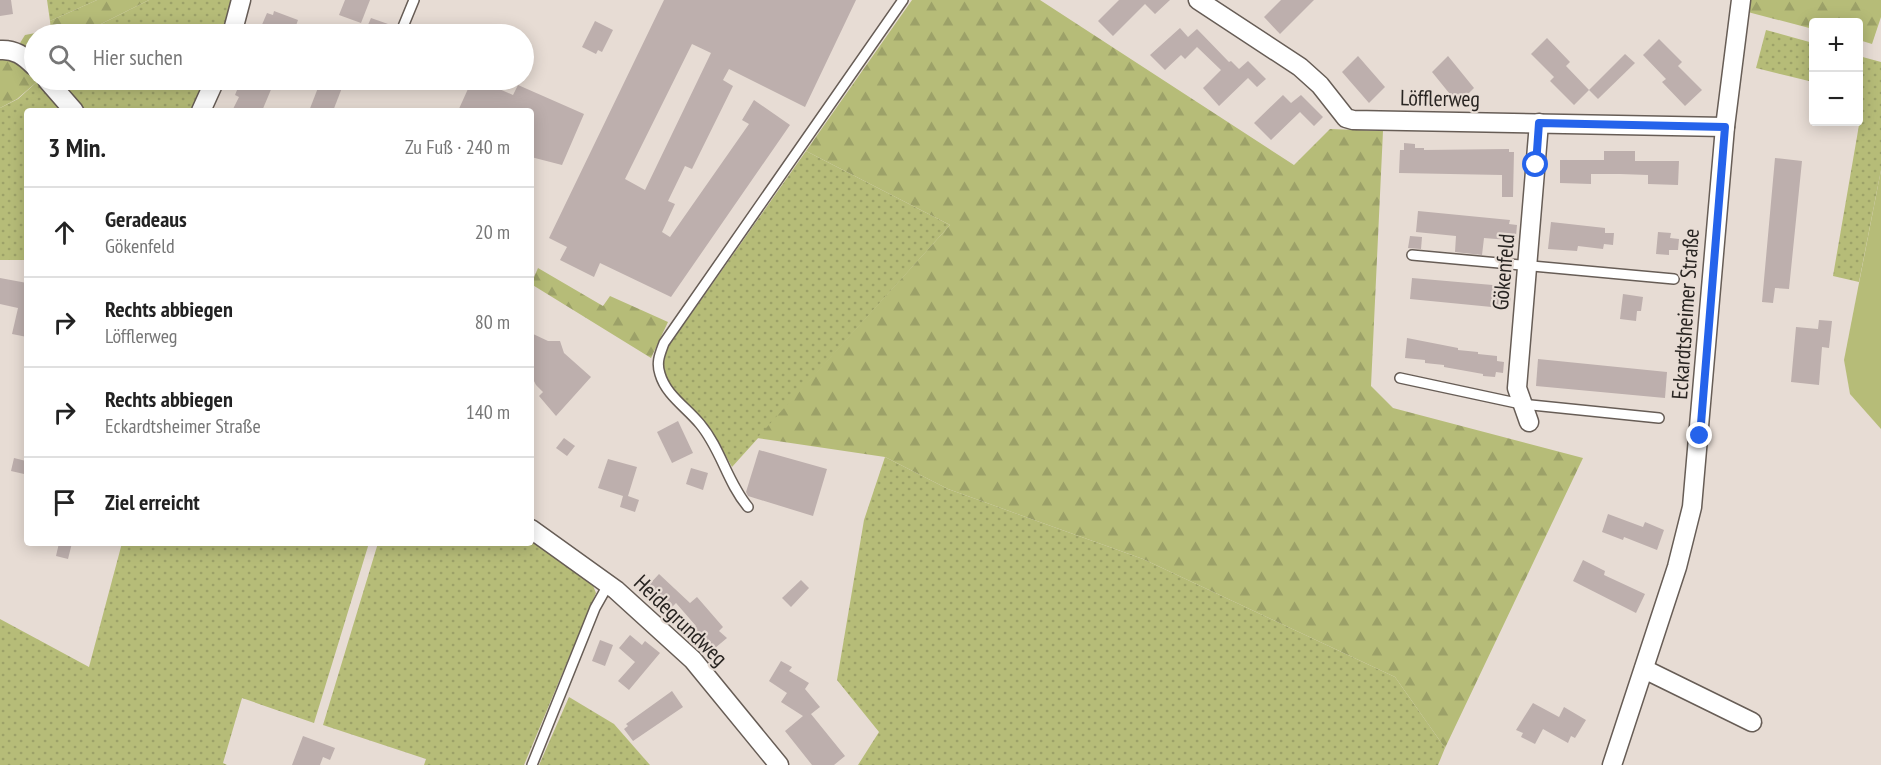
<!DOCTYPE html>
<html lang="de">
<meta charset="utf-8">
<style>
:root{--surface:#fff;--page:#f6f6f6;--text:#222;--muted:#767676;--line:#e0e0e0}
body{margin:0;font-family:"PT Sans Narrow",sans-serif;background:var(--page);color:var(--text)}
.controls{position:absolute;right:18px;top:18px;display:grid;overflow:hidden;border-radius:6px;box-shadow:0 3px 15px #0003}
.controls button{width:54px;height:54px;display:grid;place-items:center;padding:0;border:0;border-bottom:2px solid var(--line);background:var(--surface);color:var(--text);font:30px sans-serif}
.stop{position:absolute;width:18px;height:18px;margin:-14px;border:4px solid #2563eb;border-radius:50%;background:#fff}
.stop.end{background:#2563eb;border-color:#fff;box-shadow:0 2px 6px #0008}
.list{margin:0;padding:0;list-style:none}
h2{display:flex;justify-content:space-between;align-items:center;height:78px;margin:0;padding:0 24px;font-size:26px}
h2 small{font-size:20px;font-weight:400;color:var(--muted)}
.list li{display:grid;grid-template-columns:39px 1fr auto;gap:18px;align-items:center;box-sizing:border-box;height:90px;padding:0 24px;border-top:2px solid var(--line)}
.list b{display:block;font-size:22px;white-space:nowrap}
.list p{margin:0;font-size:20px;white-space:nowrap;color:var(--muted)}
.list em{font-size:20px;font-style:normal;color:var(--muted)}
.icon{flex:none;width:33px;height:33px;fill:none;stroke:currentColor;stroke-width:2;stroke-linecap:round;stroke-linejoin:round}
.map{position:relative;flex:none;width:1881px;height:765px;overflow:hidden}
.search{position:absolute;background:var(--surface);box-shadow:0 3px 15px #0003;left:24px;top:24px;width:510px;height:66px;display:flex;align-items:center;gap:15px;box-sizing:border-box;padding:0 21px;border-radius:33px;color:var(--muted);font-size:22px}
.panel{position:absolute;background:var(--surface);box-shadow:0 3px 15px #0003;left:24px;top:108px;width:510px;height:438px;border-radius:6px}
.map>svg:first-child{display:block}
.green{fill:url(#green-dots)}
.forest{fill:url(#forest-firs)}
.pitch{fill:#b6bc78}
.building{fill:#bdafad;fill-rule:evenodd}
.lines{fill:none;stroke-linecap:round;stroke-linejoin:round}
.service-casing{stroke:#675d56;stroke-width:12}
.minor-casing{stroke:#675d56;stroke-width:21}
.service{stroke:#fff;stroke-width:9}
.minor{stroke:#fff;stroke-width:18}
.route{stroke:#2563eb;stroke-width:8}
.labels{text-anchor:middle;stroke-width:4.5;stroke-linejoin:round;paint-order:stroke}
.street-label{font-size:22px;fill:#292522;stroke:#e7dcd4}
</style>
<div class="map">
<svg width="1881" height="765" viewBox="0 0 1881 765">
<defs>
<pattern id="green-dots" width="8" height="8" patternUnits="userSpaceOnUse" patternTransform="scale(1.5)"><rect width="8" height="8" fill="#b6bc78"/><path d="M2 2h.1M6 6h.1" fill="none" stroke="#9ca168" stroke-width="1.8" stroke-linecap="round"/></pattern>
<pattern id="forest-firs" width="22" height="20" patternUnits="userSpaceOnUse" patternTransform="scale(1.5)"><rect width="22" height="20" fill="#b6bc78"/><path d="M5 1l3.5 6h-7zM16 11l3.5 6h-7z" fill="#9ca168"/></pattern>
</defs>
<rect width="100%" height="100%" fill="#e7dcd4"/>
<g class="green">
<path d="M47 0H97L50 21Z"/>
<path d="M149 0H232L225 34H81Z"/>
<path d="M1766 30 1813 43V82L1756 68Z"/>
<path d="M1859 56 1881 62V170L1859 282 1833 276 1859 125Z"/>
<path d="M39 80 65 111H27V260H0V108L18 99Z"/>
<path d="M55 80H207L192 111H82Z"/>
<path d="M806 151 950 225 732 467C724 452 716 437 705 424 685 397 652 384 668 347Z"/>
<path d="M885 457 948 489 1143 559 1395 677 1445 748 1438 765H858L879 732 837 680 864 520Z"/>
<path d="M531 537 592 583 596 593 524 765H424L426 759 323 725 378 543H531Z"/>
<path d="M122 543H369L314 723 242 698 223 763 227 765H0V619L89 667Z"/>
<path d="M569 697 614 724 650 765H539Z"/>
</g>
<g class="forest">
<path d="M97 0H149L81 34H34V55L20 43 25 35 51 30 50 21Z"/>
<path d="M912 0H1040L1294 165 1330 129 1383 131 1371 386 1393 408 1583 458 1445 748 1395 677 1143 559 948 489 885 457 757 438 950 225 806 151Z"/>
<path d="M1746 0H1881V17L1872 44 1859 40 1858 22H1814L1813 29 1744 11Z"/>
<path d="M13 57 34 76V80H39L17 99 0 108V59Z"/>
<path d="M538 268 603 306 610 296 668 322 651 358 531 284Z"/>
</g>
<path class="pitch" d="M1881 170V429L1850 394 1844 360Z"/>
<g class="building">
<path d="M0 0H11L13 14 0 16Z"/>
<path d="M345 0H370L361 23 339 15Z"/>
<path d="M664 0H856L805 107 729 69 723 80 733 86 692 169 685 166 668 201 675 204 662 232 670 237 749 124 742 120 754 100 790 125 671 297 600 263 594 277 560 260 567 247 549 238ZM692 44 711 53 645 190 625 179Z"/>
<path d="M1119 0H1170L1155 14 1145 4 1113 36 1098 21Z"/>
<path d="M1281 0H1314L1280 34 1264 17Z"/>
<path d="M274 11 298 20 293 34H258L267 13 273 15Z"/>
<path d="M371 18 388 24 384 34H364Z"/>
<path d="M595 21 613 30 602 52 598 50 596 54 582 47Z"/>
<path d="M1180 28 1188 37 1197 29 1229 62 1231 61 1239 69 1248 61 1266 79 1257 87 1248 78 1219 106 1203 88 1221 70 1197 47 1185 59 1181 55 1165 70 1150 55Z"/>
<path d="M1547 38 1570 62 1566 66 1589 90 1574 105 1550 81 1554 77 1531 54Z"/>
<path d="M1659 39 1682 62 1678 66 1702 90 1685 106 1662 82 1666 79 1643 55Z"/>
<path d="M1625 54 1635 63 1598 99 1589 90Z"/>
<path d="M1358 56 1385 87 1369 103 1342 72Z"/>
<path d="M1448 56 1474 88 1458 104 1432 72Z"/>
<path d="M241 80H275L262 111H232L239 97 235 95Z"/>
<path d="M321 80H345L333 111H309Z"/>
<path d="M472 80H479L513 95 518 85 584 114 562 165 531 157V111H458Z"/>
<path d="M1283 95 1291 103 1301 95 1323 117 1314 126 1300 112 1271 140 1254 123Z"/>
<path d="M1404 143 1415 144V148H1424V150L1509 149V152H1514L1513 197H1502V175L1399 173 1400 150H1404Z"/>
<path d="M1604 151H1635V161H1679L1678 185 1648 184V175L1620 174H1591V184L1560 183V160H1604Z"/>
<path d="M1775 158 1802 161 1789 289 1775 288 1773 303 1762 302Z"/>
<path d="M1418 211 1510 220 1509 224 1517 225 1516 236H1508V240L1484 238 1482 255 1455 252 1456 236 1416 232Z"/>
<path d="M1551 222 1605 228V233H1614L1613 245 1604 244 1603 249 1578 246 1577 251 1548 249Z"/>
<path d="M1658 232 1671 233 1670 238 1679 239 1678 250H1669V255L1656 254Z"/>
<path d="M1410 236 1422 237 1421 249 1408 248Z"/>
<path d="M0 278 27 283V337L12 334 18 308 0 304Z"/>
<path d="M1412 278 1504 286 1503 291 1511 292 1510 303H1502V308L1410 299Z"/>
<path d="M1623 294 1643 297 1641 311H1637L1636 321 1620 319Z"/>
<path d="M1819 320 1832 321 1829 348 1822 347 1819 385 1791 382 1796 327 1818 329Z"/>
<path d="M531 333 548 341H560L564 353 591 377 556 416 539 396 543 392 536 385 531 375Z"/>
<path d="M1407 338 1458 348V350L1478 352V354L1497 356V361L1504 362 1503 373 1496 372 1495 377 1483 376V374L1444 367V365L1425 363V360L1405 358Z"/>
<path d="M1538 359 1667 372 1665 398 1536 386Z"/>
<path d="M678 421 693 453 672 463 657 432Z"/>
<path d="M564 438 575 446 567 456 556 448Z"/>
<path d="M759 450 827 469 813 516 748 496 746 492Z"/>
<path d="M14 458 26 461 24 474 11 471Z"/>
<path d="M608 459 637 467 628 496 639 500 635 512 620 507 623 496 598 488Z"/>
<path d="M691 468 708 473 703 490 686 484Z"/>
<path d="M1608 514 1643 527 1645 522 1664 530 1657 550 1624 537 1623 540 1602 532Z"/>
<path d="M59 543H72L68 559 56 556Z"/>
<path d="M1583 560 1605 571 1604 575 1645 594 1636 613 1573 581Z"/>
<path d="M659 574 690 603 697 597 723 627 719 631 727 638 709 653 689 631 696 626 676 603 671 608 647 587Z"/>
<path d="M801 580 809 588 791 607 782 598Z"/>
<path d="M630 635 642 645 645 641 660 653 629 690 618 681 635 662 619 648Z"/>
<path d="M600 640 613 645 605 666 592 661Z"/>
<path d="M781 661 792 667 789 671 809 683 805 689 820 707 811 714 845 756 834 765H812L785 731 803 716 781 702 787 693 769 681Z"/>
<path d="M672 691 683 707 633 741 624 729 628 726 626 724Z"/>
<path d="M1533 703 1559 717 1564 707 1586 720 1575 738 1571 736 1568 743 1543 729 1535 744 1521 737 1523 733 1516 730Z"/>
<path d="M303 736 335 748 330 760 323 757 320 765H292Z"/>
</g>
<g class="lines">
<defs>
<g id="service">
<path d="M400 34 414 0"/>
<path d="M1412 255 1674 279"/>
<path d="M1400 378 1521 404 1659 418"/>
<path d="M748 507C727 482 721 449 700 424 686 407 666 395 660 374 656 362 660 354 664 343L903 0"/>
<path d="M532 765 595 608 608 585"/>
</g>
<g id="minor">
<path d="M1198 0 1300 67 1320 85 1346 118 1353 120 1725 127"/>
<path d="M232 34 241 0"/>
<path d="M0 50C15 49 24 56 34 66"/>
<path d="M47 80 74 111"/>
<path d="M201 111 215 80"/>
<path d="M1529 422 1517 388 1539 123"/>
<path d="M531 529 616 590 693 660 779 765"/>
<path d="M1644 669 1752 722"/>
<path d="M1612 765 1677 567 1692 507 1725 127 1741 0"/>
</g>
</defs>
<use href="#service" class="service-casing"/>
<use href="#minor" class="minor-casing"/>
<use href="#service" class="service"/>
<use href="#minor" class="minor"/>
</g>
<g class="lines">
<path class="route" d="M1536 165 1539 123 1725 127 1700 436"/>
</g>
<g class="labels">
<g class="street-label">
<text transform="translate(1440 98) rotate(1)" y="8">Löfflerweg</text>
<text transform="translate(1503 272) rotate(-85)" y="8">Gökenfeld</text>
<text transform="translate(1685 314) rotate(-86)" y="8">Eckardtsheimer Straße</text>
<text transform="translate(681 620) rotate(44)" y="8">Heidegrundweg</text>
</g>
</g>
</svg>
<div class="controls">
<button>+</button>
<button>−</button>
</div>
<div class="stop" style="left:1536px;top:165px"></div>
<div class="stop end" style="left:1700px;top:436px"></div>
<div class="search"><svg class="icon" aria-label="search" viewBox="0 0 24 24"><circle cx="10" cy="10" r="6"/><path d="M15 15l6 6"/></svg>Hier suchen</div>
<section class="panel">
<h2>3 Min.<small>Zu Fuß · 240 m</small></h2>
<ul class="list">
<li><svg class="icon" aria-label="ahead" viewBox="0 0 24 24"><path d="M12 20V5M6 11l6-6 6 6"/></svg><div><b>Geradeaus</b><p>Gökenfeld</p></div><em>20 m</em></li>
<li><svg class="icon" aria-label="right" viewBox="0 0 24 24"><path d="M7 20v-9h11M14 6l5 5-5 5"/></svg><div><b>Rechts abbiegen</b><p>Löfflerweg</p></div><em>80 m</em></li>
<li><svg class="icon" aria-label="right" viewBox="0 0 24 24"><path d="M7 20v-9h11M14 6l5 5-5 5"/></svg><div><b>Rechts abbiegen</b><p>Eckardtsheimer Straße</p></div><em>140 m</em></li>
<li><svg class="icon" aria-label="arrive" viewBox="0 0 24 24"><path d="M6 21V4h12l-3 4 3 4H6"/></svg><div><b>Ziel erreicht</b></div></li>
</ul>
</section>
</div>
